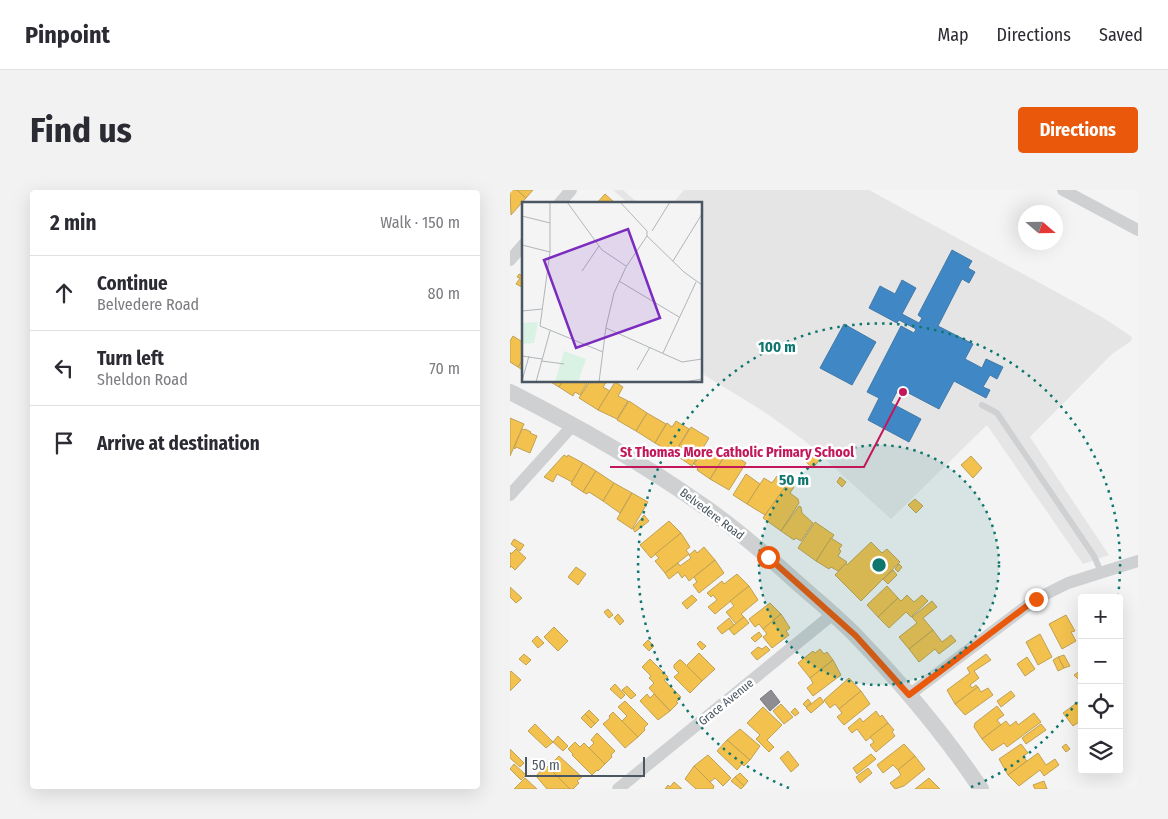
<!DOCTYPE html>
<meta charset="utf-8">
<style>
:root{--surface:#fff;--page:#f2f2f3;--text:#2b2b33;--muted:#7c7c81;--line:#e1e1e2;--accent:#ea580c}
body{margin:0;font-family:"Fira Sans Condensed",sans-serif;background:var(--page);color:var(--text)}
.controls{position:absolute;right:15px;bottom:15px;display:grid;overflow:hidden;border-radius:5px;box-shadow:0 5px 20px #0002}
.controls button{width:45px;height:45px;display:grid;place-items:center;padding:0;border:0;border-bottom:1px solid var(--line);background:var(--surface);color:var(--text);font:25px sans-serif}
.compass{position:absolute;left:508px;top:15px;width:45px;height:45px;border-radius:50%;background:var(--surface);box-shadow:0 5px 20px #0002;rotate:110deg}
.scale{position:absolute;left:15px;bottom:12px;width:120px;box-sizing:border-box;padding-left:5px;border:2px solid #4a5661;border-top:0;font-size:14px;line-height:18px;white-space:nowrap;color:#4a5661;-webkit-text-stroke:4px #fff;paint-order:stroke}
.stop{position:absolute;width:15px;height:15px;margin:-11px;border:4px solid #ea580c;border-radius:50%;background:#fff}
.stop.end{background:#ea580c;border-color:#fff;box-shadow:0 1px 5px #0008}
.list{margin:0;padding:0;list-style:none}
h2{display:flex;justify-content:space-between;align-items:center;height:65px;margin:0;padding:0 20px;font-size:21px}
h2 small{font-size:16px;font-weight:400;color:var(--muted)}
.list li{display:grid;grid-template-columns:32px 1fr auto;gap:15px;align-items:center;box-sizing:border-box;height:75px;padding:0 20px;border-top:1px solid var(--line)}
.list b{display:block;font-size:19px;white-space:nowrap}
.list p{margin:0;font-size:16px;white-space:nowrap;color:var(--muted)}
.list em{font-size:16px;font-style:normal;color:var(--muted)}
.icon{flex:none;width:28px;height:28px;fill:none;stroke:currentColor;stroke-width:2;stroke-linecap:round;stroke-linejoin:round}
.map{position:relative;flex:none;width:628px;height:599px;overflow:hidden;border-radius:5px}
header{display:flex;align-items:center;gap:30px;box-sizing:border-box;height:70px;padding:0 25px;background:var(--surface);border-bottom:1px solid var(--line)}
header strong{font-size:24px}
nav{display:flex;gap:28px;margin-inline-start:auto;font-size:18px}
.intro{display:flex;align-items:center;justify-content:space-between;box-sizing:border-box;height:120px;padding:0 30px}
h1{margin:0;font-size:35px}
.button{padding:12px 22px;border-radius:5px;background:var(--accent);color:#fff;font-size:18px;font-weight:700}
main{display:flex;gap:30px;padding:0 30px}
aside{flex:1;background:var(--surface);border-radius:5px;box-shadow:0 5px 20px #0002}
.map>svg:first-child{display:block}
.education{fill:#e6e5e6}
.homes{fill:#f2c14e;stroke:#c0a154}
.schools{fill:#3f88c5;stroke:#4279a7}
.industry{fill:#8d8d92;stroke:#797c83}
.lines{fill:none;stroke-linecap:round;stroke-linejoin:round}
.service{stroke:#ced0d2;stroke-width:6}
.minor{stroke:#ced0d2;stroke-width:12}
.tertiary{stroke:#ced0d2;stroke-width:16}
.route{stroke:#ea580c;stroke-width:6}
.ring{fill:none;stroke:#0f766e;stroke-width:2.5;stroke-dasharray:2.5 5}
.labels{text-anchor:middle;stroke-width:5;stroke-linejoin:round;paint-order:stroke}
.street-label{font-size:12px;fill:#4a5661;stroke:#fff}
.inset-road{fill:none;stroke:#b0b5b9;stroke-width:1}
.view{fill:#7b2cbf;fill-opacity:0.15;stroke:#7b2cbf;stroke-width:2.5}
.inset-edge{fill:none;stroke:#4a5661;stroke-width:2.5}
.centre{fill:#0f766e;stroke:#fff;stroke-width:2.5}
.ring-label{font-size:15px;text-anchor:middle;font-weight:bold;fill:#0f766e;stroke:#fff;stroke-width:5;stroke-linejoin:round;paint-order:stroke}
.leader{fill:none;stroke:#c2185b;stroke-width:2}
.callout-dot{fill:#c2185b;stroke:#fff;stroke-width:2}
.callout-label{font-size:14px;text-anchor:middle;font-weight:bold;fill:#c2185b;stroke:#fff;stroke-width:5;stroke-linejoin:round;paint-order:stroke}
</style>
<header>
<strong>Pinpoint</strong>
<nav><a>Map</a><a>Directions</a><a>Saved</a></nav>
</header>
<div class="intro"><h1>Find us</h1><a class="button">Directions</a></div>
<main>
<aside>
<h2>2 min<small>Walk · 150 m</small></h2>
<ul class="list">
<li><svg class="icon" aria-label="ahead" viewBox="0 0 24 24"><path d="M12 20V5M6 11l6-6 6 6"/></svg><div><b>Continue</b><p>Belvedere Road</p></div><em>80 m</em></li>
<li><svg class="icon" aria-label="left" viewBox="0 0 24 24"><path d="M17 20v-9H6M10 6l-5 5 5 5"/></svg><div><b>Turn left</b><p>Sheldon Road</p></div><em>70 m</em></li>
<li><svg class="icon" aria-label="arrive" viewBox="0 0 24 24"><path d="M6 21V4h12l-3 4 3 4H6"/></svg><div><b>Arrive at destination</b></div></li>
</ul>
</aside>
<div class="map">
<svg width="628" height="599" viewBox="0 0 628 599">
<rect width="100%" height="100%" fill="#f4f4f4"/>
<g class="education">
<path d="M103 0H113L129 14H119Z"/>
<path d="M174 0H359L592 127 622 147 621 151 602 164 520 247 599 365 573 374 477 235 381 329 295 251 253 221 191 183V14H162Z"/>
</g>
<g class="homes">
<path d="M0 0H7L16 8 1 25Z"/>
<path d="M7 0H23L16 8Z"/>
<path d="M95 4 106 14H86Z"/>
<path d="M9 84 14 87V98L6 94 10 88 7 87Z"/>
<path d="M3 146 14 153V168L8 177 0 172V151Z"/>
<path d="M14 168V181L8 177Z"/>
<path d="M39 191H53L49 197Z"/>
<path d="M53 191H74L77 193 70 205 65 202 63 206 49 197Z"/>
<path d="M80 191H97L93 197 100 201 88 220 69 208Z"/>
<path d="M105 192 113 197 108 206 118 211 107 229 88 220Z"/>
<path d="M119 211 137 223 126 241 107 230Z"/>
<path d="M137 223 156 234 145 253 126 241Z"/>
<path d="M0 228 14 234 0 266Z"/>
<path d="M166 231 179 239 164 264 145 253 157 233 162 237Z"/>
<path d="M181 237 199 248 182 276 164 264Z"/>
<path d="M12 239 14 240 15 239 21 242 20 243 27 246 20 263 6 257 5 259 4 258Z"/>
<path d="M203 258 210 262 208 265 213 268 200 289 187 280 188 277 184 274 191 264 195 267 200 259 202 261Z"/>
<path d="M218 261 236 273 219 300 200 289Z"/>
<path d="M304 262 311 268 303 278 296 272Z"/>
<path d="M54 265 57 267 58 265 73 273 62 292 47 284 43 292 34 287Z"/>
<path d="M461 266 472 278 463 288 451 275Z"/>
<path d="M73 273 86 281 73 302 61 294Z"/>
<path d="M86 281 104 293 93 311 79 302 77 304 73 302Z"/>
<path d="M236 284 250 294 237 314 223 305Z"/>
<path d="M267 286 278 293 255 325 237 314 254 288 262 293Z"/>
<path d="M330 287 336 292 332 297 327 292Z"/>
<path d="M104 293 122 303 110 323 93 311Z"/>
<path d="M278 293 284 297 280 303 288 309 289 313 271 341 253 328Z"/>
<path d="M122 303 138 312 122 339 107 329Z"/>
<path d="M405 309 413 316 406 323 398 315Z"/>
<path d="M289 316 291 317 292 323 303 333 291 351 286 348 284 350 271 341Z"/>
<path d="M134 325 139 331 125 342 123 339Z"/>
<path d="M159 331 171 343 141 368 130 355Z"/>
<path d="M305 332 324 345 306 371 288 358Z"/>
<path d="M171 343 180 357 176 360 179 364 155 383 145 371 149 368 145 364Z"/>
<path d="M321 348 332 355 329 359 331 361 328 366 337 372 328 381 321 377 319 379 306 371Z"/>
<path d="M4 349 14 355 10 361 1 354Z"/>
<path d="M361 352 372 363 377 359 390 372 351 411 325 385 336 373 337 375Z"/>
<path d="M194 357 205 370 179 391 175 385 172 388 168 382 159 389 155 383 168 373 170 376 181 368 179 365 185 360 187 363Z"/>
<path d="M6 359 16 368 5 380 1 376 0 378V362L1 364Z"/>
<path d="M205 370 214 383 189 403 183 395 187 392 184 387Z"/>
<path d="M389 374 392 377 388 382 385 379Z"/>
<path d="M66 377 76 384 68 395 58 387Z"/>
<path d="M383 380 387 385 378 394 373 389Z"/>
<path d="M227 384 239 396 205 424 198 417 207 410 203 405 201 407 197 403 212 391 214 394Z"/>
<path d="M239 396 248 410 231 424 234 427 226 434 216 422 224 416 220 411Z"/>
<path d="M377 396 388 408 368 427 357 415Z"/>
<path d="M0 397 12 408 6 413 0 407Z"/>
<path d="M182 405 187 410 177 419 172 413Z"/>
<path d="M397 405 404 412 412 405 418 411 401 427 396 422 379 438 368 427 388 408 391 411Z"/>
<path d="M422 411 427 417 413 428 423 440 399 459 389 447 407 433 402 427Z"/>
<path d="M260 413 271 424 253 439 249 434 245 437 239 429Z"/>
<path d="M98 419 103 425 99 428 94 422Z"/>
<path d="M108 424 114 431 110 435 104 428Z"/>
<path d="M271 424 280 438 276 441 279 445 262 458 253 447 257 444 253 439Z"/>
<path d="M556 425 565 441 561 442 566 451 552 459 539 434Z"/>
<path d="M234 427 239 433 224 445 219 439Z"/>
<path d="M219 428 224 435 212 444 207 438Z"/>
<path d="M44 437 58 451 48 461 34 447Z"/>
<path d="M423 440 432 452 441 445 446 451 429 464 425 459 409 472 399 459Z"/>
<path d="M249 442 252 446 245 452 241 448Z"/>
<path d="M530 444 542 467 528 475 516 452Z"/>
<path d="M27 446 34 453 28 458 22 451Z"/>
<path d="M138 450 144 456 139 461 133 455Z"/>
<path d="M190 451 196 456 192 460 187 454Z"/>
<path d="M256 456 260 460 247 470 241 463 248 457 252 459Z"/>
<path d="M310 459 314 464 317 462 323 470 300 488 288 473 303 461 305 463Z"/>
<path d="M189 463 205 479 192 491 176 476Z"/>
<path d="M14 464 21 470 16 475 9 469Z"/>
<path d="M476 464 481 470 464 481 469 488 460 495 462 498 466 495 468 497 445 514 437 500 460 483 457 478Z"/>
<path d="M554 465 560 476 554 478 548 467Z"/>
<path d="M517 467 525 479 515 486 507 474Z"/>
<path d="M548 467 554 478 548 481 543 470Z"/>
<path d="M140 469 158 487 154 490 171 507 166 512 168 513 160 521 139 498 144 493 139 488 141 486 132 477Z"/>
<path d="M169 470H171L192 491 180 503 164 487 169 483 164 478V475Z"/>
<path d="M323 470 331 485 303 506 297 498 303 493 300 488Z"/>
<path d="M1 481 11 490 0 501V482Z"/>
<path d="M570 481 572 486 568 489 564 485Z"/>
<path d="M339 488 351 501 329 519 325 514 320 518 314 510Z"/>
<path d="M105 494 115 505 111 509 100 499Z"/>
<path d="M117 496 126 505 121 509 112 500Z"/>
<path d="M468 497 471 502 478 498 483 505 455 525 445 514Z"/>
<path d="M351 501 360 514 334 535 327 527 332 523 329 519Z"/>
<path d="M501 501 505 506 491 517 487 511Z"/>
<path d="M137 504 140 508 144 504 160 521 148 530 130 511Z"/>
<path d="M310 507 314 512 301 523 296 518Z"/>
<path d="M298 509 301 513 296 517 293 514Z"/>
<path d="M572 509V530L563 536 553 523Z"/>
<path d="M115 511 138 534 134 538 135 540 128 547 112 531 117 526 108 517Z"/>
<path d="M271 514 283 527 274 534 263 521Z"/>
<path d="M487 516 494 525 487 530 491 535 472 549 464 537 465 533Z"/>
<path d="M253 517 272 535 257 550 264 557 259 562 246 549 250 545 237 533Z"/>
<path d="M285 518 289 523 285 526 281 522Z"/>
<path d="M79 520 89 530 85 534 75 524Z"/>
<path d="M366 521 370 527 372 525 378 533 356 551 347 539 342 543 338 538 350 528 353 532Z"/>
<path d="M103 522 128 547 115 558 93 534 100 528 99 526Z"/>
<path d="M524 523 531 532 497 557 494 553 482 561 472 549 496 531 500 536 506 531 508 535Z"/>
<path d="M75 524 85 534 81 538 71 528Z"/>
<path d="M378 533 384 540 382 542 385 546 366 562 360 555 364 552 360 547Z"/>
<path d="M25 534 43 552 36 558 18 541Z"/>
<path d="M531 534 536 540 516 554 512 548Z"/>
<path d="M230 539 250 556 240 570 217 550Z"/>
<path d="M87 543 105 561 101 565 102 567 95 574 79 558 84 553 81 550Z"/>
<path d="M48 546 58 556 53 561 43 552Z"/>
<path d="M217 550 240 570 234 576 232 574 227 580 207 561Z"/>
<path d="M65 552 70 557 74 553 95 574 88 581 87 580 82 585 62 565 63 564 58 559Z"/>
<path d="M394 554 405 566 388 580 383 575 373 583 367 575Z"/>
<path d="M511 554 518 563 513 566 517 571 498 585 489 569Z"/>
<path d="M556 554 560 559 556 562 552 557Z"/>
<path d="M0 559 14 573 10 577 0 568Z"/>
<path d="M278 561 289 575 281 582 270 568Z"/>
<path d="M528 563 536 575 545 569 549 575 534 586 530 580 509 596 498 585Z"/>
<path d="M361 564 366 569 347 584 343 578Z"/>
<path d="M198 565 221 588 213 596 205 588 200 592 184 576Z"/>
<path d="M49 566 72 587 67 591 69 593 63 599H60L38 577Z"/>
<path d="M405 566 415 579 394 596 385 599 380 593 391 585 388 580Z"/>
<path d="M4 574 16 585 11 590 0 579Z"/>
<path d="M36 575 60 599H37L26 586Z"/>
<path d="M184 576 204 596 203 599H186L175 589Z"/>
<path d="M358 578 362 583 350 593 346 587Z"/>
<path d="M230 583 238 591 234 596 225 587Z"/>
<path d="M225 587 234 596 231 599 221 591Z"/>
<path d="M15 588 27 599H4Z"/>
<path d="M419 588 430 599H405Z"/>
<path d="M534 591 537 599H525L523 595Z"/>
<path d="M164 592 172 599H155L158 595 160 597Z"/>
</g>
<g class="schools">
<path d="M442 60 462 71 458 78 465 82 459 93 452 89 428 136 463 154 455 169 472 178 476 169 493 177 487 189 480 185 473 197 480 200 476 208 444 191 429 219 389 198 381 213 411 229 399 252 358 230 369 208 357 202 391 136 404 143 406 139 389 130 387 133 359 118 370 96 385 104 392 90 406 98 392 124 409 133 412 128 408 125Z"/>
<path d="M334 134 366 152 342 195 310 178Z"/>
</g>
<path class="industry" d="M261 500 270 512 260 521 250 509Z"/>
<g class="lines">
<path class="service" d="M472 215 487 223 584 366 591 382"/>
<g class="minor">
<path d="M553 0 628 40"/>
<path d="M49 14 61 0"/>
<path d="M0 70 14 54"/>
<path d="M0 305 63 235"/>
<path d="M399 505 526 409 558 393 628 371"/>
<path d="M108 599 323 424"/>
</g>
<path class="tertiary" d="M0 202C65 235 129 271 189 313 222 335 253 362 283 389 304 408 327 426 347 447 392 494 435 545 471 599"/>
</g>
<g class="lines">
<path class="route" d="M258 367 346 446 399 505 526 409"/>
</g>
<circle cx="369" cy="375" r="120" fill="#0f766e" fill-opacity=".12"/>
<g class="ring">
<circle cx="369" cy="375" r="120"/>
<path d="M571 506A241 241 0 0 1 459 598M279 598A241 241 0 1 1 608 406"/>
</g>
<g class="labels">
<g class="street-label">
<text transform="translate(202 324) rotate(37)" y="4">Belvedere Road</text>
<text transform="translate(216 512) rotate(-39)" y="4">Grace Avenue</text>
</g>
</g>
<g transform="translate(12 12)">
<rect width="180" height="180" fill="#f4f4f4"/>
<path d="M16 120 12 141 0 142V121ZM42 149 64 157 56 180H33Z" fill="#d9f2e3"/>
<path class="inset-road" d="M28 0V50L18 124 81 150M45 0 80 48 104 64M98 0 125 29V34L162 70 180 83M0 14 28 21M130 29 148 0M0 43 28 50M151 59 180 12M60 69 77 44M97 79 157 115M0 109 20 107M84 126 160 160 180 157M141 151 174 80M0 154 20 157M20 159 42 162M115 168 128 145M0 179 7 154M14 180 28 129M77 180 84 125 92 91 104 65 125 34M162 180 180 177"/>
<path class="view" d="M106 27 138 116 54 146 22 58Z"/>
<rect width="180" height="180" class="inset-edge"/>
</g>
<circle cx="369" cy="375" r="8" class="centre"/>
<g class="ring-label">
<text x="267" y="162">100 m</text>
<text x="284" y="295">50 m</text>
</g>
<path class="leader" d="M393 202L354 277H100"/>
<circle class="callout-dot" cx="393" cy="202" r="5"/>
<g class="callout-label">
<text x="227" y="267">St Thomas More Catholic Primary School</text>
</g>
</svg>
<div class="controls">
<button>+</button>
<button>−</button>
<button><svg class="icon" aria-label="locate" viewBox="0 0 24 24"><circle cx="12" cy="12" r="6"/><path d="M12 2v4M12 18v4M2 12h4M18 12h4"/></svg></button>
<button><svg class="icon" aria-label="layers" viewBox="0 0 24 24"><path d="M12 4l9 5-9 5-9-5zM3 14l9 5 9-5"/></svg></button>
</div>
<svg class="compass" viewBox="-18 -18 36 36"><path d="M0-13l5 13h-10z" fill="#e53935"/><path d="M0 13l5-13h-10z" fill="#7c7c81"/></svg>
<div class="scale">50 m</div>
<div class="stop" style="left:258px;top:367px"></div>
<div class="stop end" style="left:526px;top:409px"></div>
</div>
</main>
